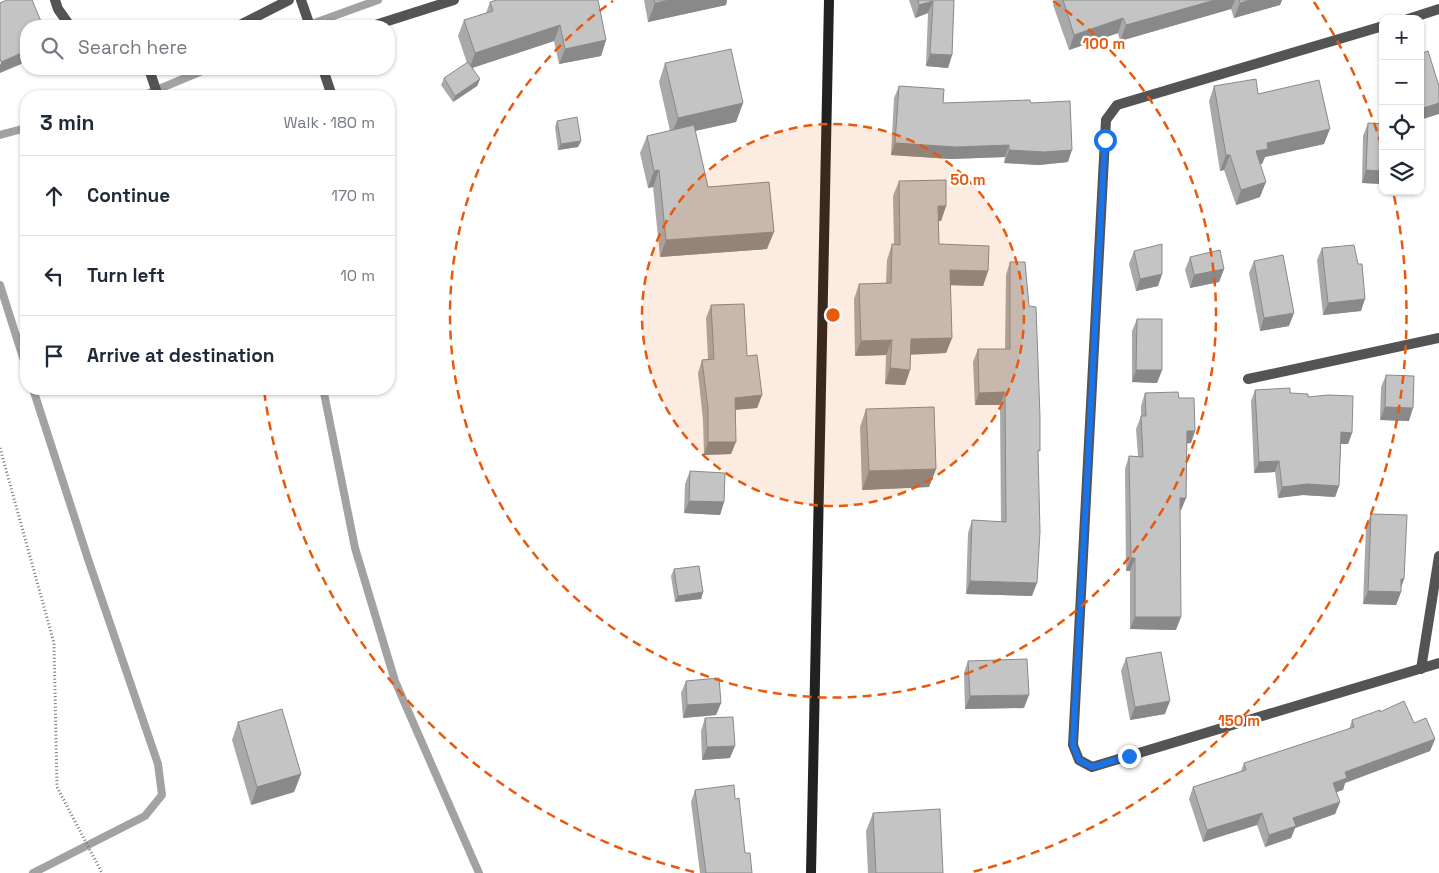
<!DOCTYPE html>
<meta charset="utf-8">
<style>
:root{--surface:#fff;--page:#f6f6f7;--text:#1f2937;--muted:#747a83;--line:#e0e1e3}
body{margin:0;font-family:"Space Grotesk",sans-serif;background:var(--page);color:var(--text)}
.controls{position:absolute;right:15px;top:15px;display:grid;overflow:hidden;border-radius:10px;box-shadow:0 1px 4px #0004}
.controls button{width:45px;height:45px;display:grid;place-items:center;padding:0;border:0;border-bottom:1px solid var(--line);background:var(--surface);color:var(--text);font:25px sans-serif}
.stop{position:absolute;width:15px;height:15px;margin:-11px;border:4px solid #1a73e8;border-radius:50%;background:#fff}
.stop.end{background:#1a73e8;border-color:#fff;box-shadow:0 1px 5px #0008}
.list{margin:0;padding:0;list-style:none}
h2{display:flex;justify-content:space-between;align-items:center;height:65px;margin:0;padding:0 20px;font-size:21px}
h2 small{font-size:16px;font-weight:400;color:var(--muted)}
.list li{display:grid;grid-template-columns:32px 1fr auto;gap:15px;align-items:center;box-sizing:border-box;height:80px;padding:0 20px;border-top:1px solid var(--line)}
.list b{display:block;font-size:19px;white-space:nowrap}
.list em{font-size:16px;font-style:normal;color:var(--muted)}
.icon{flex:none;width:28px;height:28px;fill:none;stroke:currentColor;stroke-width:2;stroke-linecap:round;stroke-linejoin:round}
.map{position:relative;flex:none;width:1439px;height:873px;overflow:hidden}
.search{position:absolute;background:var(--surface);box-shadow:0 1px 4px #0004;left:20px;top:20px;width:375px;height:55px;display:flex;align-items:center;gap:12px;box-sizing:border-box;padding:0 18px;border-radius:20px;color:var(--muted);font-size:19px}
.panel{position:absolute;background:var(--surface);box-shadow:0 1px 4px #0004;left:20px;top:90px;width:375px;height:305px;border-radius:20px}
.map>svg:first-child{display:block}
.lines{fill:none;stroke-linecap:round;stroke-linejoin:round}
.stream{stroke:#a2a2a2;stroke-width:8}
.path{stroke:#767676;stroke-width:3;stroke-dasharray:1 2.5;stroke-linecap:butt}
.street{stroke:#545454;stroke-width:10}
.secondary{stroke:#212121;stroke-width:10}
.wall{fill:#a9a9a9}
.shaded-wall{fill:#898989}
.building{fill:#c4c4c4;stroke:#898989}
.route{stroke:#1a73e8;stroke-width:6}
.ring{fill:none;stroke:#e8590c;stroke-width:2.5;stroke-dasharray:9 6}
.centre{fill:#e8590c;stroke:#fff;stroke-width:2.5}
.ring-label{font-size:15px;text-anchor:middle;font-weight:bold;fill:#e8590c;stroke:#fff;stroke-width:4.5;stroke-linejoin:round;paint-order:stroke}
</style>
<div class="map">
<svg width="1439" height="873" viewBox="0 0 1439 873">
<rect width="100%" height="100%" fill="#fff"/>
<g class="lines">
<g class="stream">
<path d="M306 26 378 0"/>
<path d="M142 96 207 69"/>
<path d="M0 135 26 128"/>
<path d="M0 285 26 367"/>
<path d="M33 389 88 559 158 764 162 795 145 816 33 873"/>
<path d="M324 393 355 548 395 681 479 873"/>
</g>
<path class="path" d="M0 448 54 643 57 787 102 873"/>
<g class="street">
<path d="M55 0 58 9 70 26"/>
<path d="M301 0 310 26"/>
<path d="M1408 19 1439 9"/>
<path d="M238 26 289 0"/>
<path d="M372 26 454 0"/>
<path d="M1383 26 1117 105 1106 120 1073 745 1079 760 1092 767 1439 663"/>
<path d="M146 69 150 72 158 96"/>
<path d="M323 69 332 96"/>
<path d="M1248 379 1439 338"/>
<path d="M1421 669 1439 556"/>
</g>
<path class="secondary" d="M811 873 829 0"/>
</g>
<g class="wall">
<path d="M644 0H727L726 5 648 22Z"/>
<path d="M909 0H954L952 55 948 68 926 66 928 13 915 18Z"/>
<path d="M1055 0H1282L1280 5 1234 18 1231 9 1120 41 1118 33 1069 50 1053 5Z"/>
<path d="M490 2 606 40 601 56 559 64 554 41 472 68 480 79 477 86 453 102 441 85 444 78 467 63 458 36 464 20 486 13Z"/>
<path d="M665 63 743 103 736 122 695 131 708 187 767 249 660 257 653 187 648 188 640 153 647 136 670 131 659 82Z"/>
<path d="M1383 69V88L1380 78Z"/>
<path d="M899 86 943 103H1031L1068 162 1039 165 1004 163 1005 157 951 159 891 155 894 98Z"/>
<path d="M1214 86 1258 94 1324 144 1265 157 1262 164H1260V197L1236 205 1224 170 1220 171 1209 101Z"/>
<path d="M557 121 581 141 578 147 558 150 555 127Z"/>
<path d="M1368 123 1383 184 1362 183 1363 136Z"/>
<path d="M899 181 946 206 941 221H938L939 244 988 271 983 286 950 285 952 338 946 353 911 354 910 370 905 385 885 384 886 355 855 356 854 299 859 284 886 283 887 260 892 244 894 245 893 196Z"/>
<path d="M1322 248 1361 311 1323 315 1317 260Z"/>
<path d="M1134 251 1162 274 1158 286 1136 291 1129 264Z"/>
<path d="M1190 257 1224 269 1219 282 1190 288 1185 270Z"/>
<path d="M1254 261 1289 326 1260 331 1249 273Z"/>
<path d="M1010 262 1038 455 1032 596 966 594 968 533 972 520 1001 522 1000 405H975L973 362 978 349H1005L1006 275Z"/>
<path d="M711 305 747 356 762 395 757 408 735 410 731 454 704 455 703 420 698 373 702 360 708 359 706 318Z"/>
<path d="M1137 319 1162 370 1157 383 1132 382V331Z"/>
<path d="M1386 375 1409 421 1380 420 1381 387Z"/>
<path d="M1255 390 1290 393 1308 397 1352 433 1348 444H1341L1339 486 1335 497 1303 495 1278 498 1275 472 1254 473 1251 401Z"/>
<path d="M1145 393 1179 398 1195 431 1191 443H1187L1186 498 1181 510H1180L1176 630 1130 629V571H1126L1125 469 1129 456H1138L1136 429 1141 416V406Z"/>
<path d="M866 409 936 469 929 487 862 490 860 427Z"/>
<path d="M690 471 724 502 720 515 684 513 685 484Z"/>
<path d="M1371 514 1401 588V592L1396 605 1363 604 1366 526Z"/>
<path d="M674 569 703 592 701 599 675 602 671 576Z"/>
<path d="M1126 658 1165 714 1130 720 1121 671Z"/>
<path d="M968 661 1024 708 965 709 964 673Z"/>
<path d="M686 681 721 703 716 715 683 718 681 693Z"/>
<path d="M1380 712 1414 723 1435 739 1430 751 1345 783 1343 790 1336 792 1340 802 1335 814 1295 828 1291 838 1265 847 1257 825 1203 842 1189 799 1193 787 1241 771 1244 763 1349 729 1352 720Z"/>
<path d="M705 718 730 758 702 760 701 731Z"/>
<path d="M238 722 301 774 294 792 251 805 232 740Z"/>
<path d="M695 790 735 799 745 853 752 873H700L691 802Z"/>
<path d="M873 813 943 873H868L866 831Z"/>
</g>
<g class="shaded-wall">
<path d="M670 0H727L726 5 648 22 655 3Z"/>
<path d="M1215 0H1235L1231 9 1120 41 1126 25Z"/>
<path d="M1250 0H1282L1280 5 1234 18 1240 3Z"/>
<path d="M933 1 928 13 915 18 919 5Z"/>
<path d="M1123 18 1118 33 1069 50 1074 35Z"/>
<path d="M560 25 554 41 469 69 475 53Z"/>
<path d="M606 40 601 56 559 64 565 49Z"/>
<path d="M26 51V62L0 73V65L1 62Z"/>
<path d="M930 54 952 55 948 68 926 66Z"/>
<path d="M480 79 477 86 453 102 455 96Z"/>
<path d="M743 103 736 122 671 136 678 118Z"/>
<path d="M1439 103V114L1420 120V109Z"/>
<path d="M1330 129 1324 144 1265 157 1262 164 1250 166 1256 151 1267 143Z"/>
<path d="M581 141 578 147 558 150 561 144Z"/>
<path d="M895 143 1009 145 1005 157 951 159 891 155Z"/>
<path d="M1009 150H1072L1068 162 1039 165 1004 163Z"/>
<path d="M1226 155H1230L1224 170 1220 171Z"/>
<path d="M659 170 653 187 648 188 654 171Z"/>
<path d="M1366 170 1383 171V184L1362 183Z"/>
<path d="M1266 182 1260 197 1236 205 1241 190Z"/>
<path d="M938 206H946L941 221H932Z"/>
<path d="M774 232 767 249 660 257 666 240Z"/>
<path d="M1224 269 1219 282 1190 288 1194 275Z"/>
<path d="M950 270 988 271 983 286 944 285Z"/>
<path d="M1162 274 1158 286 1136 291 1140 279Z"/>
<path d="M1365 299 1361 311 1323 315 1328 303Z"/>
<path d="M1294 313 1289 326 1260 331 1264 318Z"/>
<path d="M952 338 946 353 906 355 911 339Z"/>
<path d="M892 340 886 355 855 356 861 341Z"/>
<path d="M890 368 910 370 905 385 885 384Z"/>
<path d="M1136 370H1162L1157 383 1132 382Z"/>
<path d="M1005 392 1000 405H975L979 393Z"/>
<path d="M762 395 757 408 731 410 735 398Z"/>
<path d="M1385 407 1413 408 1409 421 1380 420Z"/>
<path d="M1187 431H1195L1191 443 1183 444Z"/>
<path d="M1341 432 1352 433 1348 444H1337Z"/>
<path d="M708 442H736L731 454 704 455Z"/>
<path d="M1279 461 1275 472 1254 473 1259 462Z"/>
<path d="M936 469 929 487 862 490 869 471Z"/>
<path d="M1307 484 1339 486 1335 497 1303 495 1278 498 1282 487Z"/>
<path d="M1180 498H1186L1181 510H1176Z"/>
<path d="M689 501 724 502 720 515 684 513Z"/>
<path d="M1131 558H1135L1130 571H1126Z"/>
<path d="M1401 579H1404L1400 591Z"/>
<path d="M970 581 1037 583 1032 596 966 594Z"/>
<path d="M1368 591 1401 592 1396 605 1363 604Z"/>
<path d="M703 592 701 599 675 602 678 596Z"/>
<path d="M1135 617H1181L1176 630 1130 629Z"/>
<path d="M1029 695 1024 708 965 709 970 696Z"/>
<path d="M1170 701 1165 714 1130 720 1135 707Z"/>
<path d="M721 703 716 715 683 718 687 705Z"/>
<path d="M1435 739 1430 751 1345 783 1343 790 1328 795 1333 783 1345 772Z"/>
<path d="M735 746 730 758 702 760 707 747Z"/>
<path d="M301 774 294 792 251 805 257 787Z"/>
<path d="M1340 802 1335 814 1295 828 1291 838 1265 847 1269 835 1293 818Z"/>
<path d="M1262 813 1257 825 1203 842 1207 830Z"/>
</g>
<g class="building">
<path d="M7 0H32L43 26H26V51L1 62 0 58V3Z"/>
<path d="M497 0H598L606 40 565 49 560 25 475 53 464 20 493 11 490 2Z"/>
<path d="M654 0H670L655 3Z"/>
<path d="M918 0H954L952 55 930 54 933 1 919 5Z"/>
<path d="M1063 0H1215L1126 25 1123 18 1074 35Z"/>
<path d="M1239 0H1250L1240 3Z"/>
<path d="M731 49 743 103 678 118 665 63Z"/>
<path d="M1428 51 1439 86V103L1420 109V54Z"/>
<path d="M468 62 480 79 455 96 444 78Z"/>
<path d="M1256 79 1258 94 1319 80 1330 129 1267 143 1268 149 1256 151 1266 182 1241 190 1230 155H1226L1214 86Z"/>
<path d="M899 86 944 89 943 103 1030 100 1031 103 1070 101 1072 150 1044 152 1009 150V145L956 147 895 143Z"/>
<path d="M577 117 581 141 561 144 557 121Z"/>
<path d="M1368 123 1383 124V171L1366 170Z"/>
<path d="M694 125 708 187 769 182 774 232 666 240 659 170 654 171 647 136Z"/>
<path d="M946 180V206H938L939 244 989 246 988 271 950 270 952 338 911 339 910 370 890 368 892 340 861 341 859 284 891 283 892 244 900 245 899 181Z"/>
<path d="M1162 244V274L1140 279 1134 251Z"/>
<path d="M1354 245 1358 264H1362L1365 299 1328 303 1322 248Z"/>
<path d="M1220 250 1224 269 1194 275 1190 257Z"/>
<path d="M1283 255 1294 313 1264 318 1254 261Z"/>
<path d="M1010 262H1025L1029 306 1036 307 1040 417V451L1038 450 1040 532 1037 583 970 581 972 520 1006 522 1005 392 979 393 978 349H1010Z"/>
<path d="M744 304 747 356 757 355 762 395 735 398 736 442H708V408L702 360 714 359 711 305Z"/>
<path d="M1137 319H1162V370H1136Z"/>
<path d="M1386 375 1414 376 1413 408 1385 407Z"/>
<path d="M1290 388V393L1308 394V397L1328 395 1353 396 1352 433 1341 432 1339 486 1307 484 1282 487 1279 461 1259 462 1255 390Z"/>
<path d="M1178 392 1179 398H1194L1195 431H1187L1186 498H1180L1181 617H1135V558H1131L1129 456 1143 457 1141 416H1146L1145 393Z"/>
<path d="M934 407 936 469 869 471 866 409Z"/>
<path d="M690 471 725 473 724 502 689 501Z"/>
<path d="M1371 514 1407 515 1404 579H1401V592L1368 591Z"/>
<path d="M699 566 703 592 678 596 674 569Z"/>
<path d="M1161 652 1170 701 1135 707 1126 658Z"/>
<path d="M1027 659 1029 695 970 696 968 661Z"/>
<path d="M719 678 721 703 687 705 686 681Z"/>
<path d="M1404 701 1414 723 1426 718 1435 739 1345 772 1347 778 1333 783 1340 802 1293 818 1296 826 1269 835 1262 813 1207 830 1193 787 1246 770 1244 763 1354 727 1352 720 1380 710V712Z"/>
<path d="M282 709 301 774 257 787 238 722Z"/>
<path d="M733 717 735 746 707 747 705 718Z"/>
<path d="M734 785 735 799 739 798 745 853H750L752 873H706L695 790Z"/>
<path d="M940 809 943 873H876L873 813Z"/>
</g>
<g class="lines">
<path class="route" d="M1105 140 1073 745 1079 760 1092 767 1129 756"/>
</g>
<circle cx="833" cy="315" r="191" fill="#e8590c" fill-opacity=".12"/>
<g class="ring">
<circle cx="833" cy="315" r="191"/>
<path d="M1053 1A383 383 0 1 1 613 1"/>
<path d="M694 872A574 574 0 0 1 264 390M1314 2A574 574 0 0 1 1382 147M1394 196A574 574 0 0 1 972 872"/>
</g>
<circle cx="833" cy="315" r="8" class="centre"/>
<g class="ring-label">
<text x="1104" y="49">100 m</text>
<text x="968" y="185">50 m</text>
<text x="1239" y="726">150 m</text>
</g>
</svg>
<div class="controls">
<button>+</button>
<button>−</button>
<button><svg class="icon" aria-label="locate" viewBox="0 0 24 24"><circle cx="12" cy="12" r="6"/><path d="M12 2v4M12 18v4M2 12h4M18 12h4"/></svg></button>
<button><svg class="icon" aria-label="layers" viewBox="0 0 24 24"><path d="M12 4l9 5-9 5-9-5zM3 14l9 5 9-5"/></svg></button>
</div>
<div class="stop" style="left:1105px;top:140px"></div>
<div class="stop end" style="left:1129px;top:756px"></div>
<div class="search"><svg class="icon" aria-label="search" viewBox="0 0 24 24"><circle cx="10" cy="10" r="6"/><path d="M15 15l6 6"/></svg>Search here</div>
<section class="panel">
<h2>3 min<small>Walk · 180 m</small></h2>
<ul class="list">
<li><svg class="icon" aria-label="ahead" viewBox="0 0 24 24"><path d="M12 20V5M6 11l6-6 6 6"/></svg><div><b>Continue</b></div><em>170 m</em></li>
<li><svg class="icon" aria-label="left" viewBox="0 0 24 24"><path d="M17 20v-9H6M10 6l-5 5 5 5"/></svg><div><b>Turn left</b></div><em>10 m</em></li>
<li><svg class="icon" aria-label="arrive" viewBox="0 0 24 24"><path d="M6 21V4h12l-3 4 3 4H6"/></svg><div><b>Arrive at destination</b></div></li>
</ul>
</section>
</div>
